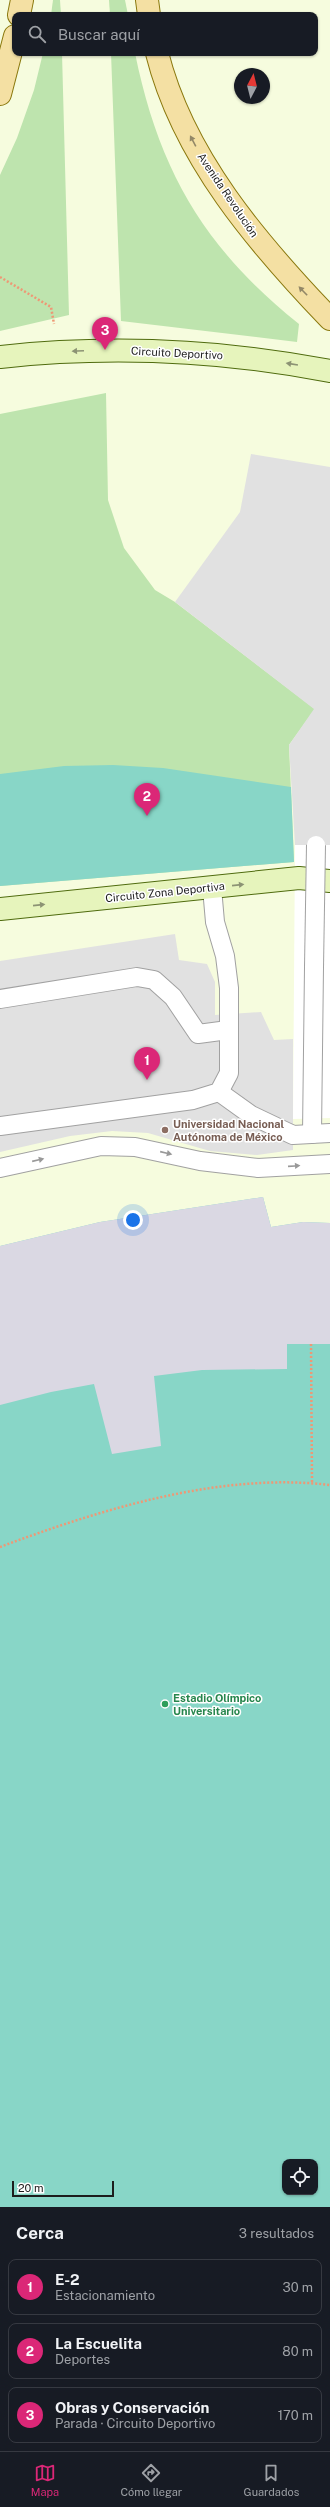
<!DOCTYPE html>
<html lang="es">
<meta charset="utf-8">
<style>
:root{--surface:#171b24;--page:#242831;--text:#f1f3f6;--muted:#9ea1a6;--line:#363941;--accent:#db2777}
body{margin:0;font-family:"Public Sans",sans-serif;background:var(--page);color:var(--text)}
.controls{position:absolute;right:12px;bottom:12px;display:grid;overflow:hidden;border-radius:8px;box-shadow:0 1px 3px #0004}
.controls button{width:36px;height:36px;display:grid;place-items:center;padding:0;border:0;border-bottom:1px solid var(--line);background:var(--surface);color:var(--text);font:20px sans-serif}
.compass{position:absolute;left:234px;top:68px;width:36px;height:36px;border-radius:50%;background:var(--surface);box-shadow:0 1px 3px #0004;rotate:7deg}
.scale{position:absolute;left:12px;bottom:10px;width:102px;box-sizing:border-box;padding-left:4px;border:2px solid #1d1d1d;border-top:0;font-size:11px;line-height:14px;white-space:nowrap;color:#1d1d1d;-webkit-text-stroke:3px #fff;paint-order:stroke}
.you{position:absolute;left:133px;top:1220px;width:14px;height:14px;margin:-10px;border:3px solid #fff;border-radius:50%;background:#1a73e8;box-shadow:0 0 0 6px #1a73e833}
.badge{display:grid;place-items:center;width:26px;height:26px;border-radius:50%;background:var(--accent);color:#fff;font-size:13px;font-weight:700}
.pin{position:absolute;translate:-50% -33px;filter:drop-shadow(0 1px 2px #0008)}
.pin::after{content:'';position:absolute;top:21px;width:14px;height:12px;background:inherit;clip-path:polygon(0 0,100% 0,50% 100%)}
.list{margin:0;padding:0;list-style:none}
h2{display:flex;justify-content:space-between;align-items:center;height:52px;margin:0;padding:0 16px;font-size:17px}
h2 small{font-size:13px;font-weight:400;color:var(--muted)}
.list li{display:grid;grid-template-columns:26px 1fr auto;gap:12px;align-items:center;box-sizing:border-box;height:56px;margin:0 8px 8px;padding:0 8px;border:1px solid var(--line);border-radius:8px}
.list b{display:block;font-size:15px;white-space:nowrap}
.list p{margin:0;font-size:13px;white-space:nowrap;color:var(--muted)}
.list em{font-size:13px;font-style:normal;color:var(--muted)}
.icon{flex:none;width:22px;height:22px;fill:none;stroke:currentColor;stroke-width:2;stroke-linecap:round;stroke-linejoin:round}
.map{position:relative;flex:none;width:330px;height:2207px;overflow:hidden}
.search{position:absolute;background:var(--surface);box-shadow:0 1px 3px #0004;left:12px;right:12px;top:12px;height:44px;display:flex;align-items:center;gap:10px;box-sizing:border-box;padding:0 14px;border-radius:8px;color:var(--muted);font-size:15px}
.sheet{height:244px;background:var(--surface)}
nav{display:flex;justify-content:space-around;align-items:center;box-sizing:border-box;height:56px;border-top:1px solid var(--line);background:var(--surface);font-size:11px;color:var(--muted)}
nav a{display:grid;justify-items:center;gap:2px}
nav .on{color:var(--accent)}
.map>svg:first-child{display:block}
.education{fill:#f6fcde;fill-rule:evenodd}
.grass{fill:#bee4ae}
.pitch{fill:#88d6c7;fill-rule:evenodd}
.parking{fill:#e1e1e1}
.plaza{fill:#dad8e3}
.pier{fill:#fff}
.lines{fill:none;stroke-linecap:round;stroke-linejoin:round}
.lane-casing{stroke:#a1a1a1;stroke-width:20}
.secondary-casing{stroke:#4f6b0e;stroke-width:24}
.primary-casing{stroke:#8a780d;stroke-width:24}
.path{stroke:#ee9875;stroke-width:2.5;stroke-dasharray:2 2;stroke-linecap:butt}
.lane{stroke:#fff;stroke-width:18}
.secondary{stroke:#e6f4bc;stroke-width:22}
.primary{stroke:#f4e0a3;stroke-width:22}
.lane-bridge-casing{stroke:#a1a1a1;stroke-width:20;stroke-linecap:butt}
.lane-bridge{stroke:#fff;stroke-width:18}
.oneway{fill:#938867}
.oneway2{fill:#8c9374}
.oneway3{fill:#999}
.education-dot{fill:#8d6e63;stroke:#fff;stroke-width:1.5}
.leisure-dot{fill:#2e9e5b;stroke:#fff;stroke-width:1.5}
.labels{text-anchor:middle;stroke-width:3;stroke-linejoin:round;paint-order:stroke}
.street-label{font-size:11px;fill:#1d1d1d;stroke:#fff}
.education-label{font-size:11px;font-weight:bold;fill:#785e54;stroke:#fff;text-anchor:start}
.leisure-label{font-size:11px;font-weight:bold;fill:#27864d;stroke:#fff;text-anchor:start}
</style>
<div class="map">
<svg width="330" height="2207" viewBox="0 0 330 2207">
<rect width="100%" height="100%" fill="#edece4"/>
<path class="education" d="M0 0H330V2207H0ZM15 15H315V53H15ZM240 74H264V98H240ZM285 2162H315V2192H285Z"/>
<g class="grass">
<path d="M53 0H60L61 15H51Z"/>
<path d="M109 0H125L128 15H110Z"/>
<path d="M43 53H62L69 315 0 331V175L17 138 34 90Z"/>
<path d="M111 53H135C159 171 205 249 299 324L297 342 121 321Z"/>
<path d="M106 393 108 500 124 548 155 590 175 602 315 709 289 745 294 862 0 886V414Z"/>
</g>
<g class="pitch">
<path d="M113 765 163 768 291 787 294 862 0 886V774L64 766Z"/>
<path d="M263 1197 271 1227 303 1222 330 1223V2207H0V1246L100 1222ZM285 2162H315V2192H285Z"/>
</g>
<g class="parking">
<path d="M251 454 330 467V845H295L289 745 314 709 175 602 240 512Z"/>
<path d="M175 934 179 960 207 964 215 982V1015L261 1012 274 1040 293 1039V1150L257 1155 210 1151 148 1133 112 1131 70 1136 0 1152V961Z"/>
</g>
<path class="plaza" d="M263 1197 271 1227 303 1222 330 1223V1344H287V1369L202 1370 154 1376 161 1446 112 1454 94 1384 51 1392 0 1405V1246L100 1222Z"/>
<path class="pier" d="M295 845H330V1118L293 1119Z"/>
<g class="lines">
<defs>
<g id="lane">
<path d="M0 999 137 977 154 980 173 997 198 1034 228 1030"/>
<path d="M219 1092 251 1115 293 1135 330 1133"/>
<path d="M0 1126 193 1100 219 1092 229 1073V988L225 956 215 922 212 888"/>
<path d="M312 1134 314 967"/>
<path d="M0 1168 101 1146 135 1147 200 1161 258 1168 330 1164"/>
</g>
<g id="secondary">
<path d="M0 357C111 345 221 350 330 371"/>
<path d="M0 909 299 878 330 881"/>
</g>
<g id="primary">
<path d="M147 0 149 15"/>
<path d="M19 15 22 0"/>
<path d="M157 53C183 157 258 244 330 319"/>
<path d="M0 94 15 36"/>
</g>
</defs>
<use href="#lane" class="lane-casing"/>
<use href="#secondary" class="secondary-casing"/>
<use href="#primary" class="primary-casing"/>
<g class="path">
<path d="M0 277 51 307 54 324"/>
<path d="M311 1344 312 1483"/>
<path d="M0 1547C102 1509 221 1472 330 1485"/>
</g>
<use href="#lane" class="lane"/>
<use href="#secondary" class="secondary"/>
<use href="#primary" class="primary"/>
<defs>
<path id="lane-bridge" d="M314 967 316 845"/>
</defs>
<use href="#lane-bridge" class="lane-bridge-casing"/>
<use href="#lane-bridge" class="lane-bridge"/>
</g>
<defs><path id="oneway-solid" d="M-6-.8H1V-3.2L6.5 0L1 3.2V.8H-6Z"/></defs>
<g class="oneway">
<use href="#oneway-solid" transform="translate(193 141) rotate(-118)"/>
<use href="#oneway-solid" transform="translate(303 291) rotate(-134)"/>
</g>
<g class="oneway2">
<use href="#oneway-solid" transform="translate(78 351) rotate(177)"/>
<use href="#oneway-solid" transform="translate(292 364) rotate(-171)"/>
<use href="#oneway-solid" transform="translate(238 885) rotate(-6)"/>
<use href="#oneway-solid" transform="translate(39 905) rotate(-6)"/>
</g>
<g class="oneway3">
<use href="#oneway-solid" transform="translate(166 1153) rotate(13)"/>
<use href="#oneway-solid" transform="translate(38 1160) rotate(-13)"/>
<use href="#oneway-solid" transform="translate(294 1166) rotate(-4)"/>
</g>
<circle class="education-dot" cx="165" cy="1130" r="4"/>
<circle class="leisure-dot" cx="165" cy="1704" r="4"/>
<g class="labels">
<g class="street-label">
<text transform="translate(228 195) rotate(56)" y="4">Avenida Revolución</text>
<text transform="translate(177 353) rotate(3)" y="4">Circuito Deportivo</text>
<text transform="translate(165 892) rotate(-6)" y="4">Circuito Zona Deportiva</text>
</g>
<g class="education-label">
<text x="173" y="1128">Universidad Nacional<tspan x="173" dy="13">Autónoma de México</tspan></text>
</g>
<g class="leisure-label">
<text x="173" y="1702">Estadio Olímpico<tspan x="173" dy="13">Universitario</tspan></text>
</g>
</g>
</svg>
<div class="controls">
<button><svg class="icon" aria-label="locate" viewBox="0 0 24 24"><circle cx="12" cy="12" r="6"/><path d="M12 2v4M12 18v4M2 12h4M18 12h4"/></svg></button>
</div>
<svg class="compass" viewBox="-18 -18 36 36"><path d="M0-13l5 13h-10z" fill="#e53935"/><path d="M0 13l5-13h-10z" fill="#9ea1a6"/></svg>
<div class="scale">20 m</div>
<div class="you"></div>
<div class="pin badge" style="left:147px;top:1080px">1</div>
<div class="pin badge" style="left:147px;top:816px">2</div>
<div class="pin badge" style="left:105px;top:350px">3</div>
<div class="search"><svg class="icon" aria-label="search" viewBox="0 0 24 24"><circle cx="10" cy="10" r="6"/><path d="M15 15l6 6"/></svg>Buscar aquí</div>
</div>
<section class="sheet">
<h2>Cerca<small>3 resultados</small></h2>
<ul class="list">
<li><span class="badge">1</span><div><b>E-2</b><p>Estacionamiento</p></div><em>30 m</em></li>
<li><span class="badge">2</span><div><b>La Escuelita</b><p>Deportes</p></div><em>80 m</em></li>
<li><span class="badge">3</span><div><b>Obras y Conservación</b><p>Parada · Circuito Deportivo</p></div><em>170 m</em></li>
</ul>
</section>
<nav>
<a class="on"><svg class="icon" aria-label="map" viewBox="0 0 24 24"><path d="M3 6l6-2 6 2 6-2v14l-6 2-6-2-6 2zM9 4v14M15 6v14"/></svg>Mapa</a>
<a><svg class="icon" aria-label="directions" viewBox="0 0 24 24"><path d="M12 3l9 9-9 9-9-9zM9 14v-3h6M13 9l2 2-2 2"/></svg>Cómo llegar</a>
<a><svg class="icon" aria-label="saved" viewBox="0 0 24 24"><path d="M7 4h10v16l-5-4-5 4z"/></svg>Guardados</a>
</nav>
